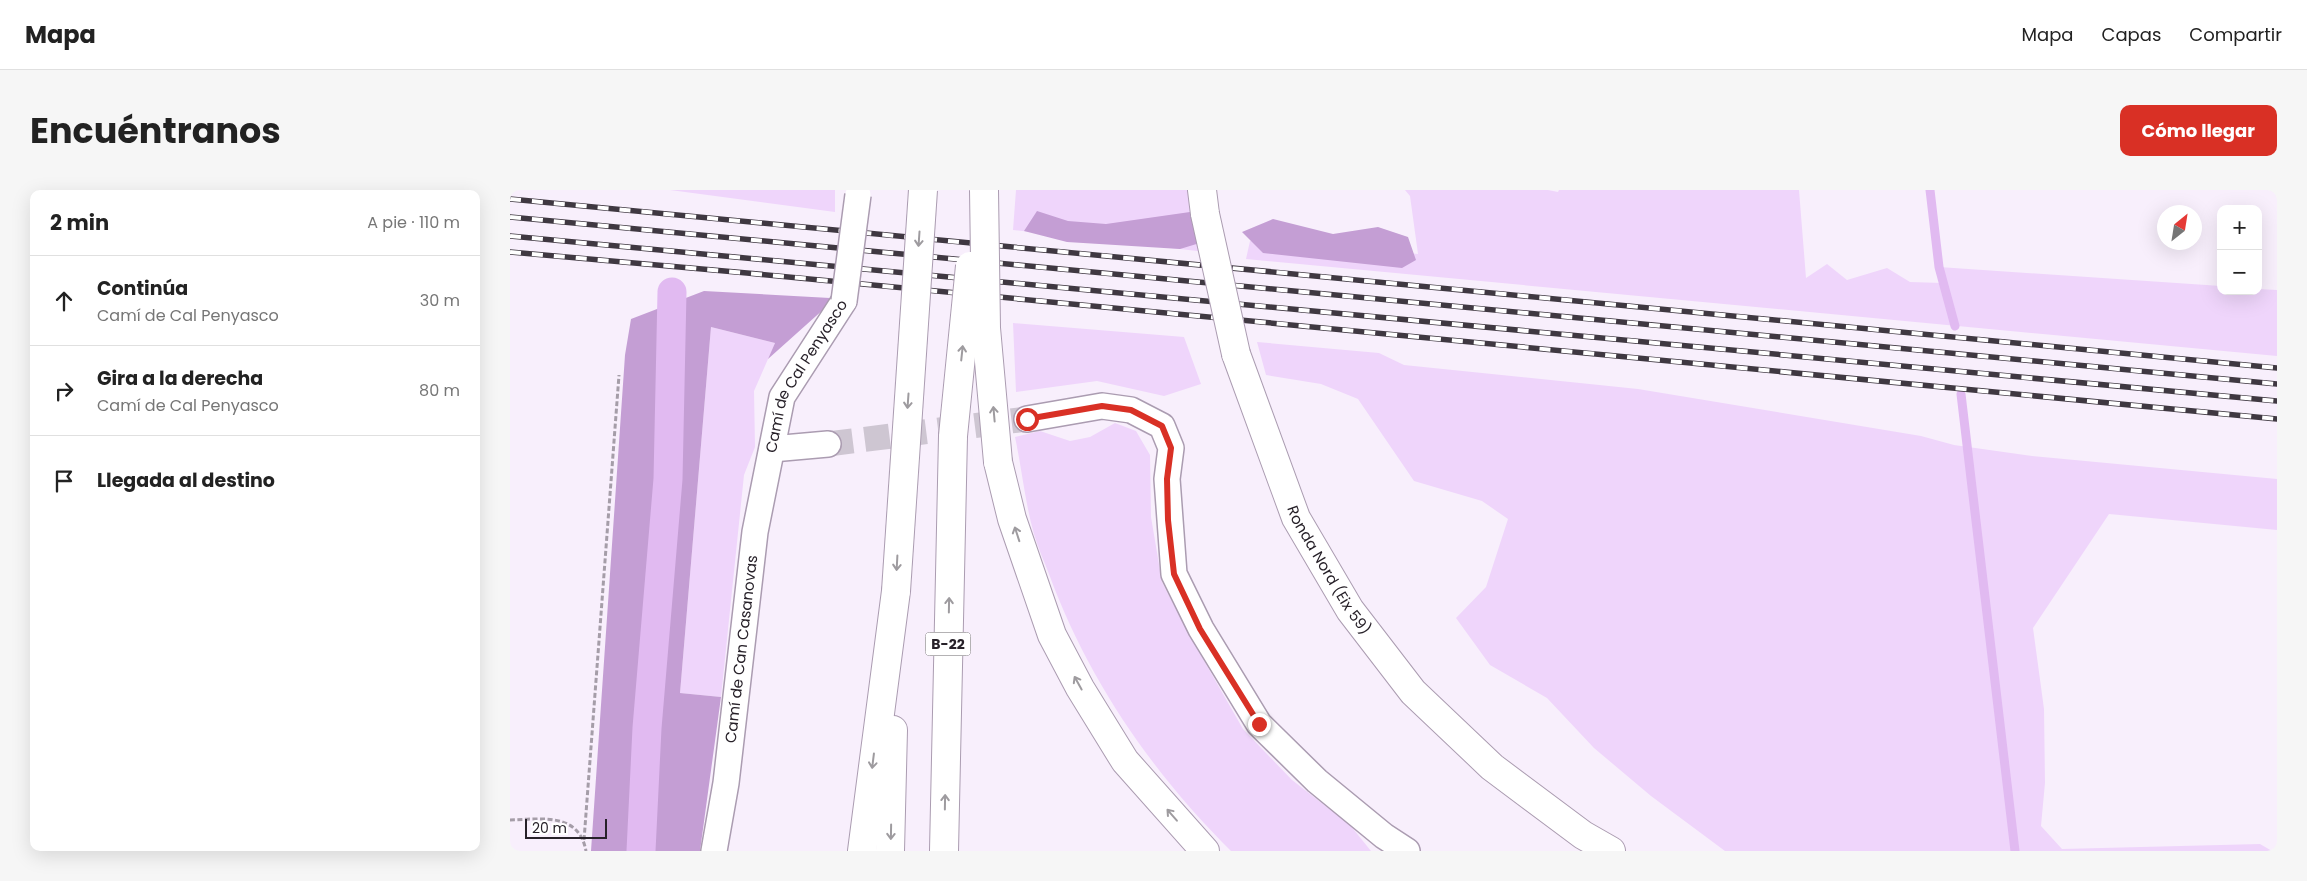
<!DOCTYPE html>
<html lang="es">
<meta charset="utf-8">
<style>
:root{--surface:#fff;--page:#f6f6f6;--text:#222;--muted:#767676;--line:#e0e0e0;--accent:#d93025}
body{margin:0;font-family:Poppins,sans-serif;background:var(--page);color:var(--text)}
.controls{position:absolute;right:15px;top:15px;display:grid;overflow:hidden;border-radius:10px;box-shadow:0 5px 20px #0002}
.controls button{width:45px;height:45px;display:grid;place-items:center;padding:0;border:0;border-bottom:1px solid var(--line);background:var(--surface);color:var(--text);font:25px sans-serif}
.compass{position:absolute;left:1647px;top:15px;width:45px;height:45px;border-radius:50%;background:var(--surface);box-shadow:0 5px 20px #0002;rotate:30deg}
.scale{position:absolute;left:15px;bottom:12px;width:82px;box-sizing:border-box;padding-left:5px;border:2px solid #272129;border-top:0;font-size:14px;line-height:18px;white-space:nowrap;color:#272129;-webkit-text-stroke:4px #fff;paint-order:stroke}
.stop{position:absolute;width:15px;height:15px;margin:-11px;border:4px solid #d93025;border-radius:50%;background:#fff}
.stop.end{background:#d93025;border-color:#fff;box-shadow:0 1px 5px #0008}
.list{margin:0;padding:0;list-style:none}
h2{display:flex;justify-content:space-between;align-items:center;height:65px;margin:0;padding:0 20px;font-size:21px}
h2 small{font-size:16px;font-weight:400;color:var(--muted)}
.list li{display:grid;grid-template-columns:32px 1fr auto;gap:15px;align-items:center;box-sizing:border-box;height:90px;padding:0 20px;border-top:1px solid var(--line)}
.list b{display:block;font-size:19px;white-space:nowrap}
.list p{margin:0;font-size:16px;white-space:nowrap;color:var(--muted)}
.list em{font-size:16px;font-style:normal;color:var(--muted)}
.icon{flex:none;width:28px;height:28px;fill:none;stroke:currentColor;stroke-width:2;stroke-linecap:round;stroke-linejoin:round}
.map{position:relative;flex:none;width:1767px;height:661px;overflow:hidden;border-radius:10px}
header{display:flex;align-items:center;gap:30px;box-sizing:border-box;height:70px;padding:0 25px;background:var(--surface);border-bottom:1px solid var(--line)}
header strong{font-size:24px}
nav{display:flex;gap:28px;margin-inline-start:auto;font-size:18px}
.intro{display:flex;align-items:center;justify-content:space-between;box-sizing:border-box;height:120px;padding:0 30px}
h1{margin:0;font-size:35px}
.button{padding:12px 22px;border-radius:10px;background:var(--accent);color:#fff;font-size:18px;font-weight:700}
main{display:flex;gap:30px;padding:0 30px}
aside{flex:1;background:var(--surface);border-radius:10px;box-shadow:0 5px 20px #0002}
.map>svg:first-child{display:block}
.green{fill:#efd5fb}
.forest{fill:#c49ed4}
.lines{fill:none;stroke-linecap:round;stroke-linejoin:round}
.stream{stroke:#e1baf1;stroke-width:9}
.canal{stroke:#e1baf1;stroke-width:29}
.street-tunnel{stroke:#cec6d2;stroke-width:25;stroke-dasharray:25 12;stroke-linecap:butt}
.street-casing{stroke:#ab9cb1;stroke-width:28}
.secondary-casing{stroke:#ab9cb1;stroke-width:30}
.highway-casing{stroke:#ab9cb1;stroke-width:30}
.path{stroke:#a59da8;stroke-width:3;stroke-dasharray:5 2.5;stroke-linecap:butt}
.street{stroke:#fff;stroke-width:25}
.secondary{stroke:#fff;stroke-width:28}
.highway{stroke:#fff;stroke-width:28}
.rail-casing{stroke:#3f3841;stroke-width:5.5}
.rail{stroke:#fff;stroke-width:4;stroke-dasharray:11;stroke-linecap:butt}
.street-bridge-casing{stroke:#ab9cb1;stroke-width:28;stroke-linecap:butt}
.secondary-bridge-casing{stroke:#ab9cb1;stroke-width:30;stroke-linecap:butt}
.highway-bridge-casing{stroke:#ab9cb1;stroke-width:30;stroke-linecap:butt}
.street-bridge{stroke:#fff;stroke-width:25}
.secondary-bridge{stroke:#fff;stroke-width:28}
.highway-bridge{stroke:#fff;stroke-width:28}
.oneway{stroke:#9e9b9f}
.route{stroke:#d93025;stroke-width:6}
.labels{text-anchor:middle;stroke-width:4;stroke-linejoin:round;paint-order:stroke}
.shield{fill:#fff;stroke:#686469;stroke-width:1}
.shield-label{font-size:14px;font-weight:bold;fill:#272129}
.street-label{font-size:15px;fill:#272129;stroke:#fff}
</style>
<header>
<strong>Mapa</strong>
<nav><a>Mapa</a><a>Capas</a><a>Compartir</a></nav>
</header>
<div class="intro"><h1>Encuéntranos</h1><a class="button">Cómo llegar</a></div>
<main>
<aside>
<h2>2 min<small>A pie · 110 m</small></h2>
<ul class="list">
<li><svg class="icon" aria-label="ahead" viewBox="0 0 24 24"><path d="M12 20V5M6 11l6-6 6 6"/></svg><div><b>Continúa</b><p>Camí de Cal Penyasco</p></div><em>30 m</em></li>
<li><svg class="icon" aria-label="right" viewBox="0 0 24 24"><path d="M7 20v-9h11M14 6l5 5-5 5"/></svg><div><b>Gira a la derecha</b><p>Camí de Cal Penyasco</p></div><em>80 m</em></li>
<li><svg class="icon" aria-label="arrive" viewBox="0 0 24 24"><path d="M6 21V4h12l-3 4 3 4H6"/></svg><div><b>Llegada al destino</b></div></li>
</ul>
</aside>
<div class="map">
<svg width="1767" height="661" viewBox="0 0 1767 661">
<rect width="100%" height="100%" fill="#f8effc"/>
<g class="green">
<path d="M160 0H325V22Z"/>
<path d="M506 0H678L681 33 696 62 503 40Z"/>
<path d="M895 0H1038L1048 2 1049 0H1289L1296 88 1317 74 1337 90 1377 78 1400 92 1432 93 1429 77 1711 96V101H1748V99L1767 100V166L736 69 740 51 832 56 908 64 900 6Z"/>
<path d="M503 133 674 147 691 194 654 206 587 191 506 202Z"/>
<path d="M201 137 265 153 244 201 245 257 234 285 211 507 170 503Z"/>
<path d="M747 152 869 163 894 175 1128 199 1411 246 1444 255 1522 266 1767 289V340L1599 324 1523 438 1534 519 1535 593 1531 636 1552 659 1750 654 1762 661H1215L1141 606 1084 558 1037 508 980 475 946 428 976 397 998 329 972 311 904 291 848 209 811 194 756 185Z"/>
<path d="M605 233 626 241 640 265 641 327 652 392 680 446 733 539 782 590 840 635 861 661H721C642 583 577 488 539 384 534 371 528 358 524 344 515 313 512 279 505 247L530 241 560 251 580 247Z"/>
</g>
<g class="forest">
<path d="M527 21 558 31 596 34 680 22 703 49 670 59 557 52 514 41Z"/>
<path d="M763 29 823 44 868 37 898 47 906 70 892 78 753 63 732 42Z"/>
<path d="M194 101 320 108 315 118 258 169 265 153 201 137 170 503 211 507 190 661H81L115 165 121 129Z"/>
</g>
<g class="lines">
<g class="stream">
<path d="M1420 0 1429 77 1445 136"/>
<path d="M1451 204 1505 661"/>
</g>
<path class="canal" d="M131 661 137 538 158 289 162 102"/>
<path class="street-tunnel" d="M318 254 517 229"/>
<defs>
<g id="street">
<path d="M517 229 592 216 621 220 652 236 661 258 657 289 664 384 691 439 749 534 807 591 874 646 897 661"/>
<path d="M262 259 318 254"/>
<path id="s1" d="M204 661 216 593 245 342 272 207 334 111"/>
</g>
<g id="secondary">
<path d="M692 0 695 24"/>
<path id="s2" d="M726 164 786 328 840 420 903 502 982 577 1073 645 1101 661"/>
</g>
<g id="highway">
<path d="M488 272 502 329 542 445 570 498 615 571 695 661"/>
<path d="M352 661 386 401"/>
<path d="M380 661 383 540"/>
<path d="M434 661 443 246"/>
</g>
</defs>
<use href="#street" class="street-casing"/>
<use href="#secondary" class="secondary-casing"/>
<use href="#highway" class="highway-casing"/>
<g class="path">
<path d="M0 630C31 629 69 622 76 661"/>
<path d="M74 650 109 185"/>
</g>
<use href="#street" class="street"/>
<use href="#secondary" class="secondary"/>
<use href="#highway" class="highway"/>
<defs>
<g id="rail">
<path d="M0 9 1767 178"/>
<path d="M0 27 1767 194"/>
<path d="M0 46 1767 211"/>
<path d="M0 62 237 83 1767 229"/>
</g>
</defs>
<use href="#rail" class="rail-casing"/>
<use href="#rail" class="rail"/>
<defs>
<path id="street-bridge" d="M334 111 348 5"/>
<path id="secondary-bridge" d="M695 24 726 164"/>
<g id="highway-bridge">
<path d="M474 0 476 138 488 272"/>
<path d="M443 246 460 76"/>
<path d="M386 401 413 0"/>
</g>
</defs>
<use href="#street-bridge" class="street-bridge-casing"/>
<use href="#secondary-bridge" class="secondary-bridge-casing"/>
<use href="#highway-bridge" class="highway-bridge-casing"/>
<use href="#street-bridge" class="street-bridge"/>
<use href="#secondary-bridge" class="secondary-bridge"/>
<use href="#highway-bridge" class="highway-bridge"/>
</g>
<defs><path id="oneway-shaft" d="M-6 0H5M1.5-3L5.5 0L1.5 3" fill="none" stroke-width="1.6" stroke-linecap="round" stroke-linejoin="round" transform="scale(1.25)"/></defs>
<g class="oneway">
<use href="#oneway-shaft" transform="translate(409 49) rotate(94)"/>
<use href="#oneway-shaft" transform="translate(452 163) rotate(-84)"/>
<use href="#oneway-shaft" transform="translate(398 211) rotate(94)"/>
<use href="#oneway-shaft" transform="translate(484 224) rotate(-95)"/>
<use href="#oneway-shaft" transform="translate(507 344) rotate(-108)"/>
<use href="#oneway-shaft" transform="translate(387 373) rotate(93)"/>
<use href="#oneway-shaft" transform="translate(439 415) rotate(-89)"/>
<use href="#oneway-shaft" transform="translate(568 493) rotate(-119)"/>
<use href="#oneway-shaft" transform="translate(363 571) rotate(97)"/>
<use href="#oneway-shaft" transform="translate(435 612) rotate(-89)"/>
<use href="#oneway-shaft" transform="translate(662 625) rotate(-131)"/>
<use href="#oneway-shaft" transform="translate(381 642) rotate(91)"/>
</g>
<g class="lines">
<path class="route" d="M517 229 592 216 621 220 652 236 661 258 657 289 658 330 664 384 690 439 749 534"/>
</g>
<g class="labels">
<rect class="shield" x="415.5" y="442.5" width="45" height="23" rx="4"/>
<g class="shield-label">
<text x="438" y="459">B-22</text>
</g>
<g class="street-label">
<text dy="5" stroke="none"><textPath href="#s1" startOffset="488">Camí de Cal Penyasco</textPath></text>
<text dy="5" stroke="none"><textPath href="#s2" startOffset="236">Ronda Nord (Eix 59)</textPath></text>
<text dy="5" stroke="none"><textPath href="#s1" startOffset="204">Camí de Can Casanovas</textPath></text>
</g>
</g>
</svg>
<div class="controls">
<button>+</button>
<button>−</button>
</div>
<svg class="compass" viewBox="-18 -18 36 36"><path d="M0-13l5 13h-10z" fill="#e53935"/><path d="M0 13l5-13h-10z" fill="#767676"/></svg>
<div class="scale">20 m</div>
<div class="stop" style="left:517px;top:229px"></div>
<div class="stop end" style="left:749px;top:534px"></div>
</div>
</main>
